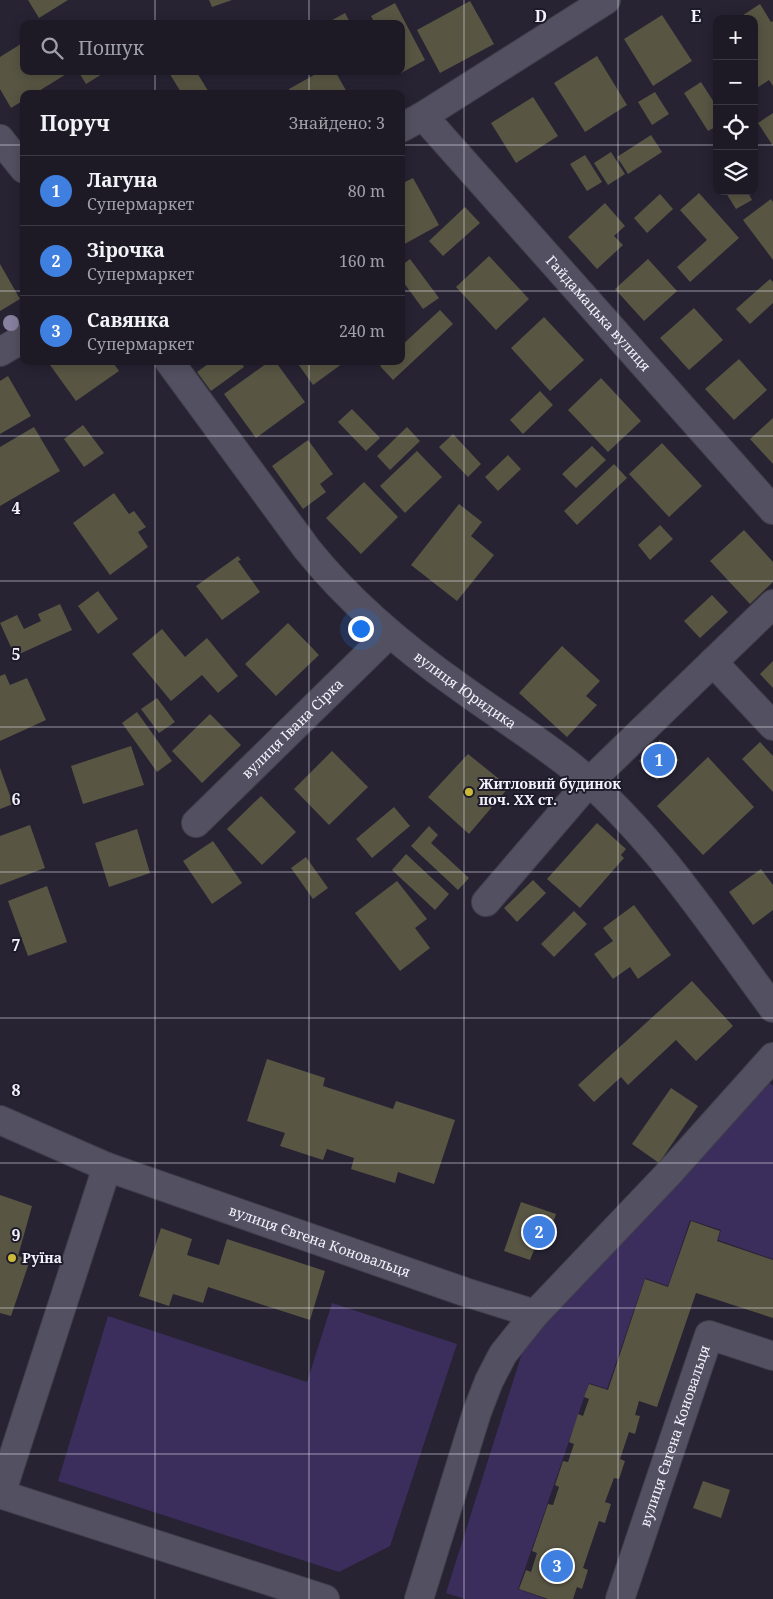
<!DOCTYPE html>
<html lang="uk">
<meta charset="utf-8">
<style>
:root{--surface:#1d1a26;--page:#25232e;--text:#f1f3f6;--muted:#a0a1a7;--line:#3b3843;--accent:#ccb939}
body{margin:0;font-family:"Noto Serif",serif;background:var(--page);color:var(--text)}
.controls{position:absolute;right:15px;top:15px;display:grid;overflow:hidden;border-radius:10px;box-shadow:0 2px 12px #0003}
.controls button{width:45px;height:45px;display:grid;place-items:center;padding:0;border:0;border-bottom:1px solid var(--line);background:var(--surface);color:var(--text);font:25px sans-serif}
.you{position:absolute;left:360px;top:628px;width:18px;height:18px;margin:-12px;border:4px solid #fff;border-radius:50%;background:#1a73e8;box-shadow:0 0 0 8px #1a73e833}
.badge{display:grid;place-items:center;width:32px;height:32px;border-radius:50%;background:var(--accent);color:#fff;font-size:16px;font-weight:700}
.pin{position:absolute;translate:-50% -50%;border:2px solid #fff;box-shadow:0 1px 5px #0006}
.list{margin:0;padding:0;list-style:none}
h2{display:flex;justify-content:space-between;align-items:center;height:65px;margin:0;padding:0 20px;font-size:21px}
h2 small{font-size:16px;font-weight:400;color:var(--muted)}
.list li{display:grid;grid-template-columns:32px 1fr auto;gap:15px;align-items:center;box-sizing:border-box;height:70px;padding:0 20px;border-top:1px solid var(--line)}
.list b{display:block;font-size:19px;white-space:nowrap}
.list p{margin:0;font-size:16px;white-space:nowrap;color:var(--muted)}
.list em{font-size:16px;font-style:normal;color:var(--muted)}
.icon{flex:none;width:28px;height:28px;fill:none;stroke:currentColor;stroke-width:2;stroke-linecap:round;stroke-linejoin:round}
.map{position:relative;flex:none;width:773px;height:1599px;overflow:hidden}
.search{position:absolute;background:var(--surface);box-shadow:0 2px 12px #0003;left:20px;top:20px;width:385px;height:55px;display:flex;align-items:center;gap:12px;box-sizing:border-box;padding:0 18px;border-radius:10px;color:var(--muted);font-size:19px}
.panel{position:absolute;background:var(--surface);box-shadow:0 2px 12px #0003;left:20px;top:90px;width:385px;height:275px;border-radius:10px}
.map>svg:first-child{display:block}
.green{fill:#3b2e5c}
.building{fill:#585543}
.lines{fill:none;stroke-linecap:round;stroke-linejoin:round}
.minor-casing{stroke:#423f4c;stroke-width:30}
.minor{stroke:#535061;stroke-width:28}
.tree{fill:#87809f}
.grid{fill:none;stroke:#f3f1fb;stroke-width:1;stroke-opacity:0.55}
.poi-dot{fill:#ccb939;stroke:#1d1a29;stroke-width:2}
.labels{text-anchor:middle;stroke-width:4;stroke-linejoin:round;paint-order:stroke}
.street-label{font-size:14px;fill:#f3f1fb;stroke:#1d1a29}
.poi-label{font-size:14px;font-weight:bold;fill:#f3f1fb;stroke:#1d1a29;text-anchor:start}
.grid-label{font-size:16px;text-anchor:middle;font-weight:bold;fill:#f3f1fb;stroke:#1d1a29;stroke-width:4;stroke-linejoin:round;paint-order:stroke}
</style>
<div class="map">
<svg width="773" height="1599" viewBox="0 0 773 1599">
<rect width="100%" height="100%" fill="#272333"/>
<g class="green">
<path d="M770 1083 773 1086V1259L718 1240 721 1230 690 1220 668 1286 645 1278 607 1389 589 1383 518 1589 545 1599H465L446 1593 528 1334Z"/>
<path d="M332 1303 457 1344 390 1546 339 1572 58 1481 108 1316 307 1382Z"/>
</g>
<g class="building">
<path d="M28 0H68L39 18Z"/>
<path d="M209 0H232L212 7Z"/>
<path d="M470 1 494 44 440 73 417 30Z"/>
<path d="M395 3 425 60 401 73V24H375L371 16Z"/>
<path d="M760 4 771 22 773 21V86L769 80 754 90V19H737Z"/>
<path d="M345 13 351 24H325Z"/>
<path d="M662 15 692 61 653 86 624 39Z"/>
<path d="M24 42V71H67L68 73 34 94H24V100L11 108 0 89V57Z"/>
<path d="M597 56 627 105 585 132 554 83Z"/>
<path d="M78 71H107L86 84Z"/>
<path d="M168 71H196L210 94H182Z"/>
<path d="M321 71H335L348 94H292L289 89Z"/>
<path d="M701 82 717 107V126L708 131 684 93Z"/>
<path d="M655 92 669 114 652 125 638 102Z"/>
<path d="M533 97 558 136 516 163 491 123Z"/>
<path d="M773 113V146L758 123Z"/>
<path d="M651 135 662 152 628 174 617 157Z"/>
<path d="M611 152 625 174 608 185 594 163Z"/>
<path d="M585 155 602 182 587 191 570 164Z"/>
<path d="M413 178 439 225 401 246V184Z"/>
<path d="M728 191H747L752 200 736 209 726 193Z"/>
<path d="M699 193 739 238 690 282 677 267 707 240 680 210Z"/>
<path d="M660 194 673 209 647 233 634 218Z"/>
<path d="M771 199 773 202V260L743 220Z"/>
<path d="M605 203 625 226 614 236 623 245 597 269 568 237Z"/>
<path d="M465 207 480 223 443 256 429 241Z"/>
<path d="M489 256 529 299 496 330 456 287Z"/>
<path d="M410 259 439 298 423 309 401 279V266Z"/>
<path d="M648 259 677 291 644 321 615 289Z"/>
<path d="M0 264 20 299 0 311Z"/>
<path d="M770 279 773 282V303L750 324 736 309Z"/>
<path d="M694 308 723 340 689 370 660 338Z"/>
<path d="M440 310 453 324 393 380 380 366 385 361H401V346Z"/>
<path d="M544 317 584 360 550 391 511 348Z"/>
<path d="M739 359 767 390 734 420 705 389Z"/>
<path d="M55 361H112L119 371 76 401 50 365Z"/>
<path d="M212 361H240L244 367 211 391 197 372Z"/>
<path d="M270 361H275L305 402 256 438 224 394Z"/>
<path d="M296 361H346L313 385Z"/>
<path d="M8 376 31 416 0 434V381Z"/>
<path d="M601 378 641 421 608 452 568 410Z"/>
<path d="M540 391 553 405 523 434 510 420Z"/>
<path d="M352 409 380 438 366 451 338 422Z"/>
<path d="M773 418V464L750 439Z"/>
<path d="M83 425 104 453 84 467 64 439Z"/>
<path d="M34 427 60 471 0 506V447Z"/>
<path d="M407 427 420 441 390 470 377 456Z"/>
<path d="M453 434 481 464 468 477 439 447Z"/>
<path d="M308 440 333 474 320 484 326 492 303 509 272 466Z"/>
<path d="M662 443 702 486 669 517 629 474Z"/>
<path d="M592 446 606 460 576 488 562 474Z"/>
<path d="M417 451 442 477 405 513 380 486Z"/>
<path d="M508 455 521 469 498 491 485 477Z"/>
<path d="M614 464 627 478 577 525 564 511Z"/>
<path d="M364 482 398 517 361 554 326 518Z"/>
<path d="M114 493 129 514 134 511 146 527 138 532 148 547 110 575 73 523Z"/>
<path d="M459 504 482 522 471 536 494 555 457 601 411 565Z"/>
<path d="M660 525 673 539 650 560 638 545Z"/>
<path d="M744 530 773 562V582L750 604 710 561Z"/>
<path d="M238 556 241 560 238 561 260 592 222 620 196 586Z"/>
<path d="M98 591 118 619 98 634 78 606Z"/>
<path d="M712 595 728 612 700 638 684 621Z"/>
<path d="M60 604 72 630 15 656 0 623 17 615 24 629 41 621 38 614Z"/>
<path d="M288 623 319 655 276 696 245 664Z"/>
<path d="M162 629 185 657 207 638 238 676 218 693 202 675 171 701 132 654Z"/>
<path d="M562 646 600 681 586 696 597 705 567 737 519 693Z"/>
<path d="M773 661V688L760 674Z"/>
<path d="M5 674 10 685 27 678 46 720 0 741V676Z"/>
<path d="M157 698 175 722 159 733 141 709Z"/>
<path d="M137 712 172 761 157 772 122 723Z"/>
<path d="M210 714 241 745 202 783 172 751Z"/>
<path d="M660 740 679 760 657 780 639 761Z"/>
<path d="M760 742 773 756V792L742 759Z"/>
<path d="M131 746 144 785 83 804 71 766Z"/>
<path d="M332 751 368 787 329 825 294 789Z"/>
<path d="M468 754 509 787 469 834 428 797Z"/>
<path d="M708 757 754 807 703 855 657 806Z"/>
<path d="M0 768 13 804 0 809Z"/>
<path d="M261 796 296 832 262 865 227 829Z"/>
<path d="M394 807 410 826 372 858 356 839Z"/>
<path d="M597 823 626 849 621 855 624 858 580 908 547 879Z"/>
<path d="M30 825 45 868 0 885V836Z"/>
<path d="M429 826 438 835 431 843 469 878 458 890 411 846Z"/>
<path d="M137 829 150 873 109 887 95 843Z"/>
<path d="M213 841 242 883 212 904 183 861Z"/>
<path d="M406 854 449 894 435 910 392 870Z"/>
<path d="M306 857 328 888 313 899 291 868Z"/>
<path d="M761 869 773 885V910L753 925 729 892Z"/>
<path d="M533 880 546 893 517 922 504 908Z"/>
<path d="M397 881 427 919 415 928 430 948 400 971 355 913Z"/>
<path d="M47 886 67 942 28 956 8 901Z"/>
<path d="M634 905 671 955 638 979 630 967 613 979 594 954 613 941 603 928Z"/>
<path d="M574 911 587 924 554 957 541 944Z"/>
<path d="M692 981 733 1026 696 1061 676 1040 628 1085 621 1077 594 1102 578 1085Z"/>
<path d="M267 1059 325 1078 323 1086 393 1109 396 1101 455 1120 434 1184 398 1172 395 1183 351 1169 354 1158 327 1149 323 1160 280 1146 285 1133 247 1121Z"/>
<path d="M671 1088 698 1106 659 1163 632 1144Z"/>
<path d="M0 1195 32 1206 18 1256 30 1260 11 1316 0 1313Z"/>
<path d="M521 1202 556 1214 546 1243 538 1240 530 1260 504 1251Z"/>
<path d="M691 1221 720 1231 717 1241 773 1260V1318L696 1293 657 1407 639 1401 635 1415 640 1416 635 1434 629 1432 620 1459 625 1461 619 1479 614 1478 605 1502 611 1504 605 1523 599 1521 583 1568 588 1570 582 1589 577 1587 573 1599H548L519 1589 526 1570 531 1572 537 1553 532 1551 548 1504 553 1505 559 1487 555 1485 563 1461 568 1462 574 1444 569 1442 578 1414 583 1416 589 1399 584 1397 589 1384 608 1390 645 1279 668 1287Z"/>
<path d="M161 1228 192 1239 187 1255 219 1265 227 1239 325 1271 310 1320 208 1287 203 1303 173 1294 169 1306 139 1296Z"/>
<path d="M703 1481 730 1490 721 1518 693 1508Z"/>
</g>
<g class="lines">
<defs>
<g id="minor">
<path id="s1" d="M423 116 773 510"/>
<path d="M401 128 423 116 606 0"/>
<path d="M0 139 24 169"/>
<path d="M0 352 24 338"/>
<path id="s2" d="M169 361 307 549C351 604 404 648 461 688 498 715 537 739 572 767 653 834 711 924 773 1008"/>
<path d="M713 662 773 726"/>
<path id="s3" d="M196 823 389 634"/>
<path d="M486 902 589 782 773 604"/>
<path id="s4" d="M0 1120 107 1167 465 1292 535 1314"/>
<path d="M0 1494 325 1599"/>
<path d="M1 1494 107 1167"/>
<path d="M419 1599 477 1412 489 1381 503 1354 535 1314 670 1172 773 1057"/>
<path id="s5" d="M620 1599 709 1335 773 1356"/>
</g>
</defs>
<use href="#minor" class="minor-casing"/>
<use href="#minor" class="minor"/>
</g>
<circle class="tree" cx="11" cy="323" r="8"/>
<path class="grid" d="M155 0V24M309 0V24M464 0V1599M618 0V1599M155 71V94M309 71V94M0 145H24M401 145H717M754 145H773M0 291H24M401 291H773M155 361V1599M309 361V1599M0 436H773M0 581H773M0 727H773M0 872H773M0 1018H773M0 1163H773M0 1308H773M0 1454H773"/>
<g class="poi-dot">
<circle cx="469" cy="792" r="5"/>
<circle cx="12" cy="1258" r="5"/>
</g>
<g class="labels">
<g class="street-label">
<text dy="5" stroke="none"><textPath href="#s1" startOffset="264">Гайдамацька вулиця</textPath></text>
<text dy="5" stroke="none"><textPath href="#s2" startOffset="446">вулиця Юридика</textPath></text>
<text dy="5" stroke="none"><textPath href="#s3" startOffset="135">вулиця Івана Сірка</textPath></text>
<text dy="5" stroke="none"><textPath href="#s4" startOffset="342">вулиця Євгена Коновальця</textPath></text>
<text dy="5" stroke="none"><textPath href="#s5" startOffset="172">вулиця Євгена Коновальця</textPath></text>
</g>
<g class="poi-label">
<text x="479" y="789">Житловий будинок<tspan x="479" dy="16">поч. XX ст.</tspan></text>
<text x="22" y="1263">Руїна</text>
</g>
</g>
<g class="grid-label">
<text x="541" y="22">D</text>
<text x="696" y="22">E</text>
<text x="16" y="514">4</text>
<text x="16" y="660">5</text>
<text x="16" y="805">6</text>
<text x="16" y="951">7</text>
<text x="16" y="1096">8</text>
<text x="16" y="1241">9</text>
</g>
</svg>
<div class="controls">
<button>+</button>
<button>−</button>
<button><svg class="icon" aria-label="locate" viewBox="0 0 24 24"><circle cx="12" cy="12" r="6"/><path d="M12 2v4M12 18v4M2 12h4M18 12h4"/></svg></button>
<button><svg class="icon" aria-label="layers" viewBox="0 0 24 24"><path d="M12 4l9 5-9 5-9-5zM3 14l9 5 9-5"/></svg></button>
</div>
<div class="you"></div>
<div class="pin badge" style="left:659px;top:760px;background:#3f7fe0">1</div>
<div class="pin badge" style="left:539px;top:1232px;background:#3f7fe0">2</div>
<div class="pin badge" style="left:557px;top:1566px;background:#3f7fe0">3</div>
<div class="search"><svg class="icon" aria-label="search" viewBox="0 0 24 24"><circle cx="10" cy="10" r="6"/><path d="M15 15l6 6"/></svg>Пошук</div>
<section class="panel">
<h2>Поруч<small>Знайдено: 3</small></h2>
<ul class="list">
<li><span class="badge" style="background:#3f7fe0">1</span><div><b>Лагуна</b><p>Супермаркет</p></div><em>80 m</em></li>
<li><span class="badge" style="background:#3f7fe0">2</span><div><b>Зірочка</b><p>Супермаркет</p></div><em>160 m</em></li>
<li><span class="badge" style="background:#3f7fe0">3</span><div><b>Савянка</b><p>Супермаркет</p></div><em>240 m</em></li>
</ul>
</section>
</div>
